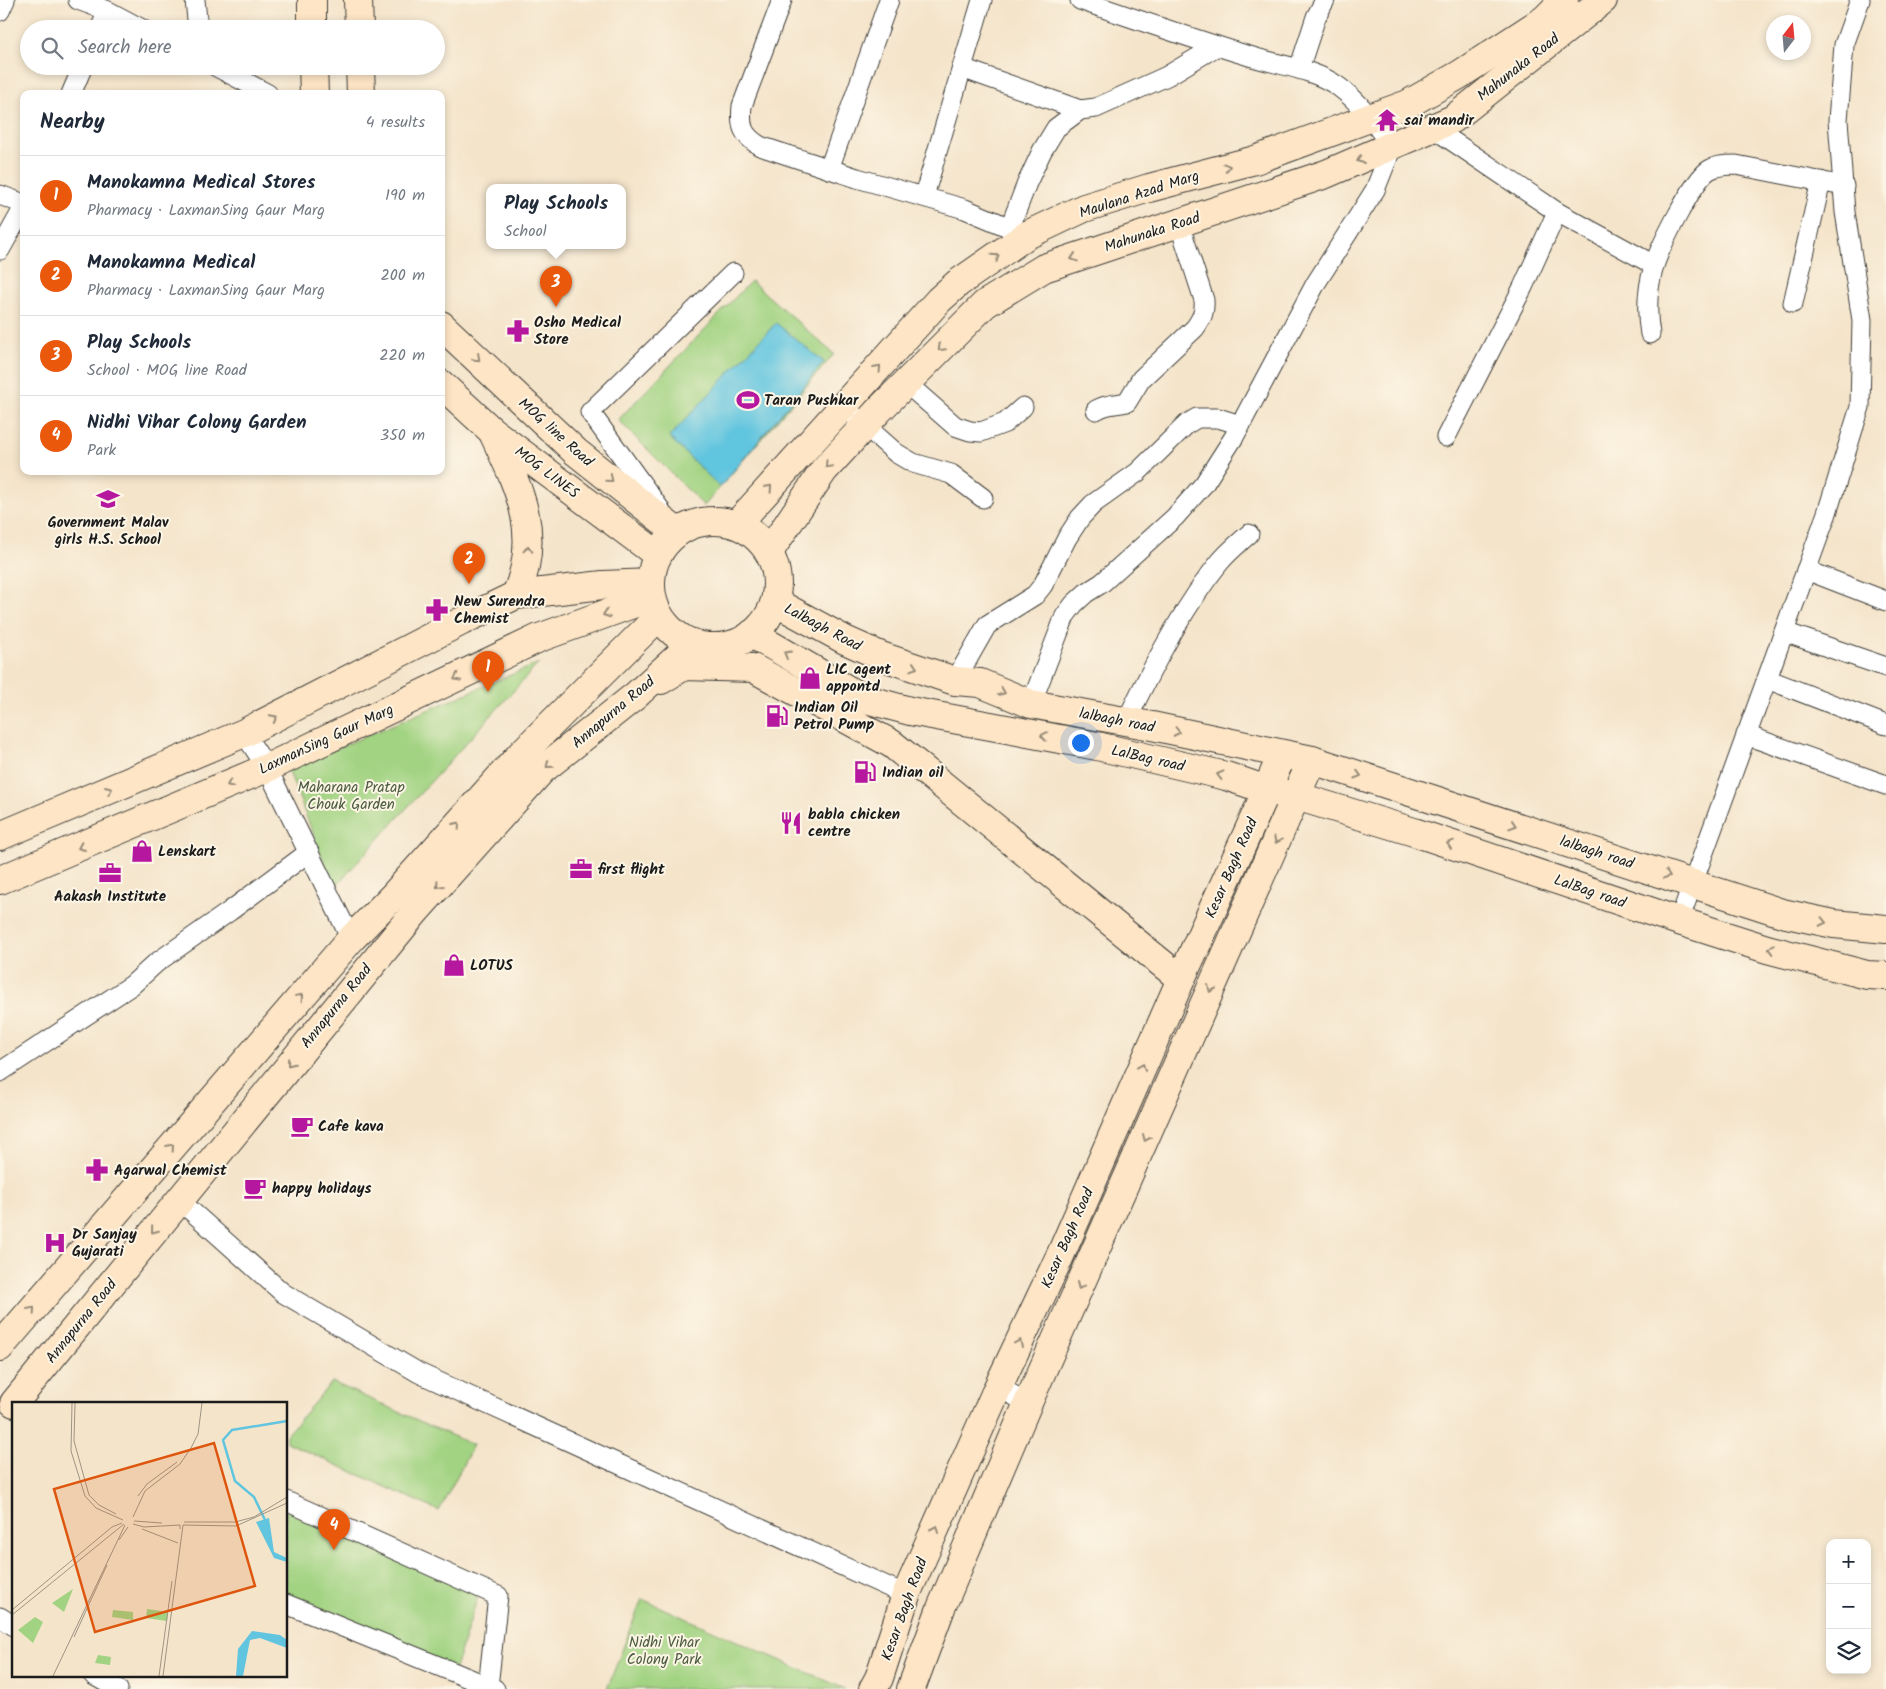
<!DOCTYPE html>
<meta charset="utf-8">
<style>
:root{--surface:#fff;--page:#f6f6f7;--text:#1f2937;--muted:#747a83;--line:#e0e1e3;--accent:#ea580c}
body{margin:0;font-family:Kalam,sans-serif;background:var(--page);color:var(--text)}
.controls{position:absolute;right:15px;bottom:15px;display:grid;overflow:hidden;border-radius:10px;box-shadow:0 2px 8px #0003}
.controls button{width:45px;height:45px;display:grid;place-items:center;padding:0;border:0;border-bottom:1px solid var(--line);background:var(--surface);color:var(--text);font:25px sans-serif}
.compass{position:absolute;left:1766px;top:15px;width:45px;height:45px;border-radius:50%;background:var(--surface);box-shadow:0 2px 8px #0003;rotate:16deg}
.you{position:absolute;left:1080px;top:742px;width:18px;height:18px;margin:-12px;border:4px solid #fff;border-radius:50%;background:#1a73e8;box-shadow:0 0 0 8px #1a73e833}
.badge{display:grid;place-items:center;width:32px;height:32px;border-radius:50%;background:var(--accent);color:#fff;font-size:16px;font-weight:700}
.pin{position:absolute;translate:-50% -41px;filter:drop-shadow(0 1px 2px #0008)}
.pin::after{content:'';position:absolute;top:26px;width:18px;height:15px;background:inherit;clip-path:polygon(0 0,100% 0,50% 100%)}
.popup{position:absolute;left:486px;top:184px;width:140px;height:65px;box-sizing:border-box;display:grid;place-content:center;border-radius:10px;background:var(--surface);filter:drop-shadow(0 1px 4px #0005);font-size:16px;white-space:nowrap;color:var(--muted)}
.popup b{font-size:19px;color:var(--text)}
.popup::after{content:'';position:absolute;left:50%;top:100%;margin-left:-10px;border:10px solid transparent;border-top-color:var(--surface)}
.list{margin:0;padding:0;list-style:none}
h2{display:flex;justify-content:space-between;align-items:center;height:65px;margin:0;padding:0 20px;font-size:21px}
h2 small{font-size:16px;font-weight:400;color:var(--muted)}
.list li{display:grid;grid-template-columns:32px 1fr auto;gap:15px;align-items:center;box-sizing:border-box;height:80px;padding:0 20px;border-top:1px solid var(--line)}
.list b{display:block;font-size:19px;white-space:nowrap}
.list p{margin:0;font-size:16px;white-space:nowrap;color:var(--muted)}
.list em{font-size:16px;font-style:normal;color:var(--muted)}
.icon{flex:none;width:28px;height:28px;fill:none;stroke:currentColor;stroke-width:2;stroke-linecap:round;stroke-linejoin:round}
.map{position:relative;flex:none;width:1886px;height:1689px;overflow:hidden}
.search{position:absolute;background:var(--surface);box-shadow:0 2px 8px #0003;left:20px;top:20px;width:425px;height:55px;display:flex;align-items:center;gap:12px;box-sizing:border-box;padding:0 18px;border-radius:28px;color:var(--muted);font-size:19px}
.panel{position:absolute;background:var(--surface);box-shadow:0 2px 8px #0003;left:20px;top:90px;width:425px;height:385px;border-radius:10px}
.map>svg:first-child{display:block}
.green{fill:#a2d382;stroke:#5f784f}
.water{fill:#61c5df;stroke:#3e707e}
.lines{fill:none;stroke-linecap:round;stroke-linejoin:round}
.street-casing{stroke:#3c3a36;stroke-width:21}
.secondary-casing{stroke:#3c3a36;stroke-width:30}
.street{stroke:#fff;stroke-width:19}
.secondary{stroke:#fde5c5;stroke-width:28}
.oneway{stroke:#988b79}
.labels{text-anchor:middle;stroke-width:4;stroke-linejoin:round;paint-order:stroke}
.street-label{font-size:15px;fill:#1c1c1c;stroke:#fcf5e5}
.poi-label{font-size:15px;font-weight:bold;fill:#1c1c1c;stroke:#fcf5e5;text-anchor:start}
.park-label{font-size:15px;fill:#4b5c40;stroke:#fcf5e5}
.inset-river{fill:none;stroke:#61c5df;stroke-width:2.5}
.inset-road{fill:none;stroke:#9e9484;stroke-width:1}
.view{fill:#de560d;fill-opacity:0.15;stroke:#de560d;stroke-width:2.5}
.inset-edge{fill:none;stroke:#1c1c1c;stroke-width:2.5}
</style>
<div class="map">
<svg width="1886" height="1689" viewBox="0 0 1886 1689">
<rect width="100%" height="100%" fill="#fcf5e5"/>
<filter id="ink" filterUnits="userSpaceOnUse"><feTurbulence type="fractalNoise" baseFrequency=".02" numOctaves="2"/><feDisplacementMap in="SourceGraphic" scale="10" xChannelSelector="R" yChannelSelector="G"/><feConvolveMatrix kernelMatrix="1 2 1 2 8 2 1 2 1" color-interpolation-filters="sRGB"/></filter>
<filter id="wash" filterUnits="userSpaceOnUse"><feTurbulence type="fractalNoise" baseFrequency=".0096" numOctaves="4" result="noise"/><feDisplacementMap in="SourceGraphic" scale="20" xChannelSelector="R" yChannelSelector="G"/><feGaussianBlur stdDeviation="1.12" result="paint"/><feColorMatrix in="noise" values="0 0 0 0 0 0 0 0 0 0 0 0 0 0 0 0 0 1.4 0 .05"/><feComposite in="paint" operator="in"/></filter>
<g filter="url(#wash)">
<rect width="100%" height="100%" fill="#f4e4ca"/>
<g class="green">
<path d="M751 281 834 354 704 506 618 420Z"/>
<path d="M539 663 334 888 288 769Z"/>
<path d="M332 1382 473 1445 439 1511 286 1442V1435Z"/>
<path d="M286 1507 479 1593 453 1675 286 1605Z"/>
<path d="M642 1599 845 1689H607Z"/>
</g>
<path class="water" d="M776 323 824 362 720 487 669 437Z"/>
</g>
<g filter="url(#ink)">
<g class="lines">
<defs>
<g id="street">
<path d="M78 0 108 11 142 29"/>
<path d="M195 0 198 29"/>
<path d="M782 0 742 106C740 126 742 135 760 146L857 178 965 209 1027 235"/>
<path d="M0 11 5 0"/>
<path d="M100 29 108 11"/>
<path d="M215 66 268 94"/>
<path d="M962 68 1080 110"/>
<path d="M1299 69 1316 17 1325 0"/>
<path d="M71 94 83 66"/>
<path d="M1433 128 1557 212 1654 265"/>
<path d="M829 169 889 0"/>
<path d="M0 195 24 204"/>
<path d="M924 196 982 0"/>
<path d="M1010 227 1027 183 1042 151 1056 128 1080 110 1096 108 1167 76 1217 46"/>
<path d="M0 250 24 207"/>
<path d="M1793 303 1821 181"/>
<path d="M1650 334C1646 311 1647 289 1654 266 1660 247 1693 180 1709 170 1717 165 1727 165 1736 165L1844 186"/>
<path d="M906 383 955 426 970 431 981 432 1005 423 1023 407"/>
<path d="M843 406 896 453 913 463 951 474 983 498"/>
<path d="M1096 410C1108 403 1115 405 1127 402L1141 379 1195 328C1202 318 1205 312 1204 300L1179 223"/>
<path d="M1446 437 1523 287 1557 212"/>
<path d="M660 509 590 412 733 273"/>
<path d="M1806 570 1886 601"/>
<path d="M1784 632 1886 667"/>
<path d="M1767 679 1886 725"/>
<path d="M955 681 987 625 1035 595 1043 585 1067 538 1080 518 1093 504 1138 472 1187 424 1197 418H1218L1241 425"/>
<path d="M1031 704 1065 616 1074 604 1086 593 1102 583 1175 517 1204 484 1234 437 1316 283 1375 190 1392 147C1376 125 1361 103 1339 87 1313 68 1276 65 1246 55 1190 38 1135 19 1080 0"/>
<path d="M1126 722C1151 669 1182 609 1219 563 1228 552 1239 543 1249 534"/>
<path d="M244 733 267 768 351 939"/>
<path d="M1746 735 1886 785"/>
<path d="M1679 921 1827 513 1860 407 1862 320 1845 212 1838 120 1844 45 1860 0"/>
<path d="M0 1072 132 985 156 963 230 911 309 852"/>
<path d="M179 1200 283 1293 419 1373 906 1595"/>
<path d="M998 1387 1028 1403"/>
<path d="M286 1501 498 1596 488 1687"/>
<path d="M286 1604 495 1689"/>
<path d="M0 1617 14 1626"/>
<path d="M93 1675 118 1689"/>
</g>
<g id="secondary">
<path d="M312 0V29"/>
<path d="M358 0 359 29"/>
<path d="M313 66 314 94"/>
<path d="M360 66 361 94"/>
<path d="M441 325 576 452 677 532"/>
<path d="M441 384 492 431 658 555"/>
<path d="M494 435C520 490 542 535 516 595"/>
<circle cx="714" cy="584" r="63"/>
<path d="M737 524 939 300 958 283 1027 235 1084 208 1149 188 1255 160 1408 104 1459 75 1545 19 1564 0"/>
<path d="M769 552 824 470 879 410 985 304 1044 268 1326 174 1453 119 1603 0"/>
<path d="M775 602 845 640 881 656 955 681 980 683 1031 704 1152 726 1312 760 1296 796 1267 790 1282 754"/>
<path d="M752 634 862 698 910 711 1097 746 1226 776 1267 790 1181 979 1060 1256 998 1387 906 1595 879 1678 873 1689"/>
<path d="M661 680 684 666 753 668 892 744 1181 979"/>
<path d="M1312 760 1782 913 1834 924 1886 929"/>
<path d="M0 836 244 733 462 621 516 595 603 585 651 583"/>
<path d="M0 880 267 768 539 638 652 597"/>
<path d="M0 1347 351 939 393 896 521 754 659 616"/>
<path d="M14 1403 415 912 542 770 635 696 693 643"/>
<path d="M911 1689 941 1608 1028 1403 1296 796 1414 832 1679 921 1767 949 1867 975 1886 976"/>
</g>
</defs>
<use href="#street" class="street-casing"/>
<use href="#secondary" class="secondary-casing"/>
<use href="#street" class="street"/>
<use href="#secondary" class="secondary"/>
</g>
<defs><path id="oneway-chevron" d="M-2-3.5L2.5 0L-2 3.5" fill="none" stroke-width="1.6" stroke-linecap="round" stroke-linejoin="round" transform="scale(1.25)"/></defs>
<g class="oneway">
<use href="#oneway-chevron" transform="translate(1360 160) rotate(157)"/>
<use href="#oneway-chevron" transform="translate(1227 167) rotate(-15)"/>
<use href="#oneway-chevron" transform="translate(996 257) rotate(-35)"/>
<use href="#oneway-chevron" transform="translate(1074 258) rotate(162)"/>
<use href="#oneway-chevron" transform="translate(941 348) rotate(135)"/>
<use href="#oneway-chevron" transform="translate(477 358) rotate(43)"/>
<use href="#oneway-chevron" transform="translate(878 368) rotate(-48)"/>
<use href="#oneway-chevron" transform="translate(828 465) rotate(134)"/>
<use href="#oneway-chevron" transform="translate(610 479) rotate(39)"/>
<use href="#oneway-chevron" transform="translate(769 488) rotate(-48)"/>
<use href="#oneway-chevron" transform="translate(528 549) rotate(-89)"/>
<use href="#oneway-chevron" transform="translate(606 614) rotate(160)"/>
<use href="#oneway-chevron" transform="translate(787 654) rotate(-150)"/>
<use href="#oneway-chevron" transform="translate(914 667) rotate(18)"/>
<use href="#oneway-chevron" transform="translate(457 678) rotate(154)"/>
<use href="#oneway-chevron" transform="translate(1002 692) rotate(23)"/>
<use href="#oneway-chevron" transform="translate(274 718) rotate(-27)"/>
<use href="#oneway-chevron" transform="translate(1177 732) rotate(12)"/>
<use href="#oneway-chevron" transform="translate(1044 736) rotate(-169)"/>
<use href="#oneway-chevron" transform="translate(549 765) rotate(141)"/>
<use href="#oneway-chevron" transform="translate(1220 775) rotate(-166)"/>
<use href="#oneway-chevron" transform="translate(1358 775) rotate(17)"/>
<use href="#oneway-chevron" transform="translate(230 784) rotate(157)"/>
<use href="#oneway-chevron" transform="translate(109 790) rotate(-23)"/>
<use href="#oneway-chevron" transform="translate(457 825) rotate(-48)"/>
<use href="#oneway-chevron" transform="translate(1513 825) rotate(18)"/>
<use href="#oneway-chevron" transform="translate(1277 840) rotate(114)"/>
<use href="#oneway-chevron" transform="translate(1450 844) rotate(-161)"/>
<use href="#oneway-chevron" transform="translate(81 847) rotate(157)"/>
<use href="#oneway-chevron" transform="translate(1667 875) rotate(19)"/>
<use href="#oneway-chevron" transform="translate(439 885) rotate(132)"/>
<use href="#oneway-chevron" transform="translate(1823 922) rotate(12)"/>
<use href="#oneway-chevron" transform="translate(1771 949) rotate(-165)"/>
<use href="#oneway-chevron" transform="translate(1211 989) rotate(114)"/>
<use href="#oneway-chevron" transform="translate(300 997) rotate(-49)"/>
<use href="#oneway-chevron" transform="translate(290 1063) rotate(129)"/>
<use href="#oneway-chevron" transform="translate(1142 1067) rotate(-67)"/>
<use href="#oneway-chevron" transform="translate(1146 1138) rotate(114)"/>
<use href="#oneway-chevron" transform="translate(171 1147) rotate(-49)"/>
<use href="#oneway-chevron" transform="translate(154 1230) rotate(129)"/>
<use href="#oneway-chevron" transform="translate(1080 1286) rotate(114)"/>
<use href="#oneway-chevron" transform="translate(32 1310) rotate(-49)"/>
<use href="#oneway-chevron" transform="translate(1019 1343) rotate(-65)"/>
<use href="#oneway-chevron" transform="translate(935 1529) rotate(-66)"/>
</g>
</g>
<defs>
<symbol id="temple-bare" viewBox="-9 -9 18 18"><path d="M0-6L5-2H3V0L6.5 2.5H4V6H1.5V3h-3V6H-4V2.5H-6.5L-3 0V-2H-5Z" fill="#b5179e" stroke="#fcf5e5" stroke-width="2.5" paint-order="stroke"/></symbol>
<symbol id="pharmacy-bare" viewBox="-9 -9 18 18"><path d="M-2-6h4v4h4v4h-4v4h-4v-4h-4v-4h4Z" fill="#b5179e" stroke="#fcf5e5" stroke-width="2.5" paint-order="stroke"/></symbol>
<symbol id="stadium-bare" viewBox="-9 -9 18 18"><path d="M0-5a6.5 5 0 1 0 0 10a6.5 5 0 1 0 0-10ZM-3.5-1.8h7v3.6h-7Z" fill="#b5179e" stroke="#fcf5e5" stroke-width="2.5" paint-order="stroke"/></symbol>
<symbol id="school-bare" viewBox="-9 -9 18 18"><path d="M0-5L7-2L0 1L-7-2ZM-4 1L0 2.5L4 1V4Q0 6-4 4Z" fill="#b5179e" stroke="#fcf5e5" stroke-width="2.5" paint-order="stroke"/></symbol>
<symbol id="shop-bare" viewBox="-9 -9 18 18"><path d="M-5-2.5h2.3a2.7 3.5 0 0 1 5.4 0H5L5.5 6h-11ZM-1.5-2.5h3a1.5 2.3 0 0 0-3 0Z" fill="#b5179e" stroke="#fcf5e5" stroke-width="2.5" paint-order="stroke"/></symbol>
<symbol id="fuel-bare" viewBox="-9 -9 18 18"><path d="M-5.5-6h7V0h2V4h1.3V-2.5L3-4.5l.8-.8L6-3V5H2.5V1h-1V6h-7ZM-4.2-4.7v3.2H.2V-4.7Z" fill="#b5179e" stroke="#fcf5e5" stroke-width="2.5" paint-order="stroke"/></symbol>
<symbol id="restaurant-bare" viewBox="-9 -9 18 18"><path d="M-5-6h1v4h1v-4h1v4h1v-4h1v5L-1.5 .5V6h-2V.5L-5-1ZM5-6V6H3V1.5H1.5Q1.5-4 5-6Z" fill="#b5179e" stroke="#fcf5e5" stroke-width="2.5" paint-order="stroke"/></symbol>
<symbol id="office-bare" viewBox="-9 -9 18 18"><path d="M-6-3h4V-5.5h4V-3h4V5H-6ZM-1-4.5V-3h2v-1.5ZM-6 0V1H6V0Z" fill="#b5179e" stroke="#fcf5e5" stroke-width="2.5" paint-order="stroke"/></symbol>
<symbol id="cafe-bare" viewBox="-9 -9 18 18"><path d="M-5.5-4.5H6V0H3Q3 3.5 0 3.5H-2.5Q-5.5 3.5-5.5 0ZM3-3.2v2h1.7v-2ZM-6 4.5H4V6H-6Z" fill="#b5179e" stroke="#fcf5e5" stroke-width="2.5" paint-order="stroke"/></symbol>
<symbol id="hospital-bare" viewBox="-9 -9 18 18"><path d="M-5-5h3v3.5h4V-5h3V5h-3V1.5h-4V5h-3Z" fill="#b5179e" stroke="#fcf5e5" stroke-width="2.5" paint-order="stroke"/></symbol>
</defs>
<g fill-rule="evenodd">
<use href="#temple-bare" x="1371" y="104" width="32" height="32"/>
<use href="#pharmacy-bare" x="502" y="315" width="32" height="32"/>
<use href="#stadium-bare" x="732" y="384" width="32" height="32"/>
<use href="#school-bare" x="92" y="483" width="32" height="32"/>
<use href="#pharmacy-bare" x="421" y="594" width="32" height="32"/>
<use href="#shop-bare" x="794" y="662" width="32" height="32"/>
<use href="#fuel-bare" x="761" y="700" width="32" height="32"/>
<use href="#fuel-bare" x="849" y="756" width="32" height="32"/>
<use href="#restaurant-bare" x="775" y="807" width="32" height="32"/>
<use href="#shop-bare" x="126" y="835" width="32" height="32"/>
<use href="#office-bare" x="565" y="853" width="32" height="32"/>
<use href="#office-bare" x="94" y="857" width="32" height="32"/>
<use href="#shop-bare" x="438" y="949" width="32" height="32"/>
<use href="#cafe-bare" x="286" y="1110" width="32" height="32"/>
<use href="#pharmacy-bare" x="81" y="1154" width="32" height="32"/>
<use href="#cafe-bare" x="239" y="1172" width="32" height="32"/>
<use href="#hospital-bare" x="39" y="1227" width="32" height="32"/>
</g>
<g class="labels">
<g class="street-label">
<text transform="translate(1518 67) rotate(-38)" y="5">Mahunaka Road</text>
<text transform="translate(1139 194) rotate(-18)" y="5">Maulana Azad Marg</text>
<text transform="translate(1152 232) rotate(-18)" y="5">Mahunaka Road</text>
<text transform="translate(556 432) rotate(42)" y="5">MOG line Road</text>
<text transform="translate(547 472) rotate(37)" y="5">MOG LINES</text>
<text transform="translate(823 627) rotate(28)" y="5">Lalbagh Road</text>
<text transform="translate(613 712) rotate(-40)" y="5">Annapurna Road</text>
<text transform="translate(1117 720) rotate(11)" y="5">lalbagh road</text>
<text transform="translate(326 739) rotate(-25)" y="5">LaxmanSing Gaur Marg</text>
<text transform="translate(1148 758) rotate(13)" y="5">LalBag road</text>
<text transform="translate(1597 852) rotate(18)" y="5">lalbagh road</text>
<text transform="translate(1231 868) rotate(-66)" y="5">Kesar Bagh Road</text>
<text transform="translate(1590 891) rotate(19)" y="5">LalBag road</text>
<text transform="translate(336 1006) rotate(-51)" y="5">Annapurna Road</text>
<text transform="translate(1067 1238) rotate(-66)" y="5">Kesar Bagh Road</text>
<text transform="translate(81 1321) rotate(-51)" y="5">Annapurna Road</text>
<text transform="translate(904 1609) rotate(-70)" y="5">Kesar Bagh Road</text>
</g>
<g class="poi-label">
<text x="1404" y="125">sai mandir</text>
<text x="534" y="327">Osho Medical<tspan x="534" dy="17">Store</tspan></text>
<text x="764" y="405">Taran Pushkar</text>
<text x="108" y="527" text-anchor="middle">Government Malav<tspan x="108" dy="17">girls H.S. School</tspan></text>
<text x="454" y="606">New Surendra<tspan x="454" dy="17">Chemist</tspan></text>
<text x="826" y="674">LIC agent<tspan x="826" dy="17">appontd</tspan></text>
<text x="794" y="712">Indian Oil<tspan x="794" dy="17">Petrol Pump</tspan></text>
<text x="882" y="777">Indian oil</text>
<text x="808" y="819">babla chicken<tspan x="808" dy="17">centre</tspan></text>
<text x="158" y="856">Lenskart</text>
<text x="598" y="874">first flight</text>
<text x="110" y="901" text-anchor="middle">Aakash Institute</text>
<text x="470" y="970">LOTUS</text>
<text x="318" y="1131">Cafe kava</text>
<text x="114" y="1175">Agarwal Chemist</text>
<text x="272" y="1193">happy holidays</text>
<text x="72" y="1239">Dr Sanjay<tspan x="72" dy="17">Gujarati</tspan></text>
</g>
<g class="park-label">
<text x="351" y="792">Maharana Pratap<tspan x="351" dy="17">Chouk Garden</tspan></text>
<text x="664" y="1647">Nidhi Vihar<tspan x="664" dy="17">Colony Park</tspan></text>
</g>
</g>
<g transform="translate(12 1402)">
<rect width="275" height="275" fill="#f4e4ca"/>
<path d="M61 187 52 210 40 201ZM135 207 156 210 155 219 134 216ZM101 208 121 210V218L100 215ZM23 215 31 220 21 241 6 228ZM86 253 99 255 98 263 83 261Z" fill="#a2d382"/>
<path d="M257 116 262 150 275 156V160L262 156 244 120ZM240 229 268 233 275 238V246L248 236 238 238 231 274H224L226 247Z" fill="#61c5df"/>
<path class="inset-river" d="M254 120 242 95 223 79 211 38 220 28 275 19"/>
<path class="inset-road" d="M60 1 59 49 73 94 84 106 111 118M63 1 62 39 77 93 87 103 104 112M126 94 135 82 165 60M121 115 133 89 168 62 179 46 186 32 190 1M122 119 150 121M172 120H223L242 115 275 95M121 122 132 125 168 123V127M130 127 166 141M107 138 116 125M0 208 100 125 110 121M0 213 112 122M62 235 95 163M41 274 113 123M147 274 160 179M151 274 171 123 224 124 275 101"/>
<path class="view" d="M202 41 243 184 83 230 42 87Z"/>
<rect width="275" height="275" class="inset-edge"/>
</g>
</svg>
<div class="controls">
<button>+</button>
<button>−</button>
<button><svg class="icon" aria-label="layers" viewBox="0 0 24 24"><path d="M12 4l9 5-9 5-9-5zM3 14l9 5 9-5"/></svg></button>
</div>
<svg class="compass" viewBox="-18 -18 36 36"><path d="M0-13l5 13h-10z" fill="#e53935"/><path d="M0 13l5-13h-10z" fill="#747a83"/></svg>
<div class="you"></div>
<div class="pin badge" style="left:488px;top:692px">1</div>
<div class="pin badge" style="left:469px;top:584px">2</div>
<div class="pin badge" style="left:556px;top:307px">3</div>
<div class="popup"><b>Play Schools</b>School</div>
<div class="pin badge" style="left:334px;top:1550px">4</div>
<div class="search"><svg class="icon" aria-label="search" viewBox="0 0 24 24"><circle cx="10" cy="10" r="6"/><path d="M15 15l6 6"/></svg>Search here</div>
<section class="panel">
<h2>Nearby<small>4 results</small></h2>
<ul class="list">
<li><span class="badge">1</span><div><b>Manokamna Medical Stores</b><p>Pharmacy · LaxmanSing Gaur Marg</p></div><em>190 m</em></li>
<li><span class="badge">2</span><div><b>Manokamna Medical</b><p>Pharmacy · LaxmanSing Gaur Marg</p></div><em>200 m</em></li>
<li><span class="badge">3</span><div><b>Play Schools</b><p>School · MOG line Road</p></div><em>220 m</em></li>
<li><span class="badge">4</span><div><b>Nidhi Vihar Colony Garden</b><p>Park</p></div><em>350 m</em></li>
</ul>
</section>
</div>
